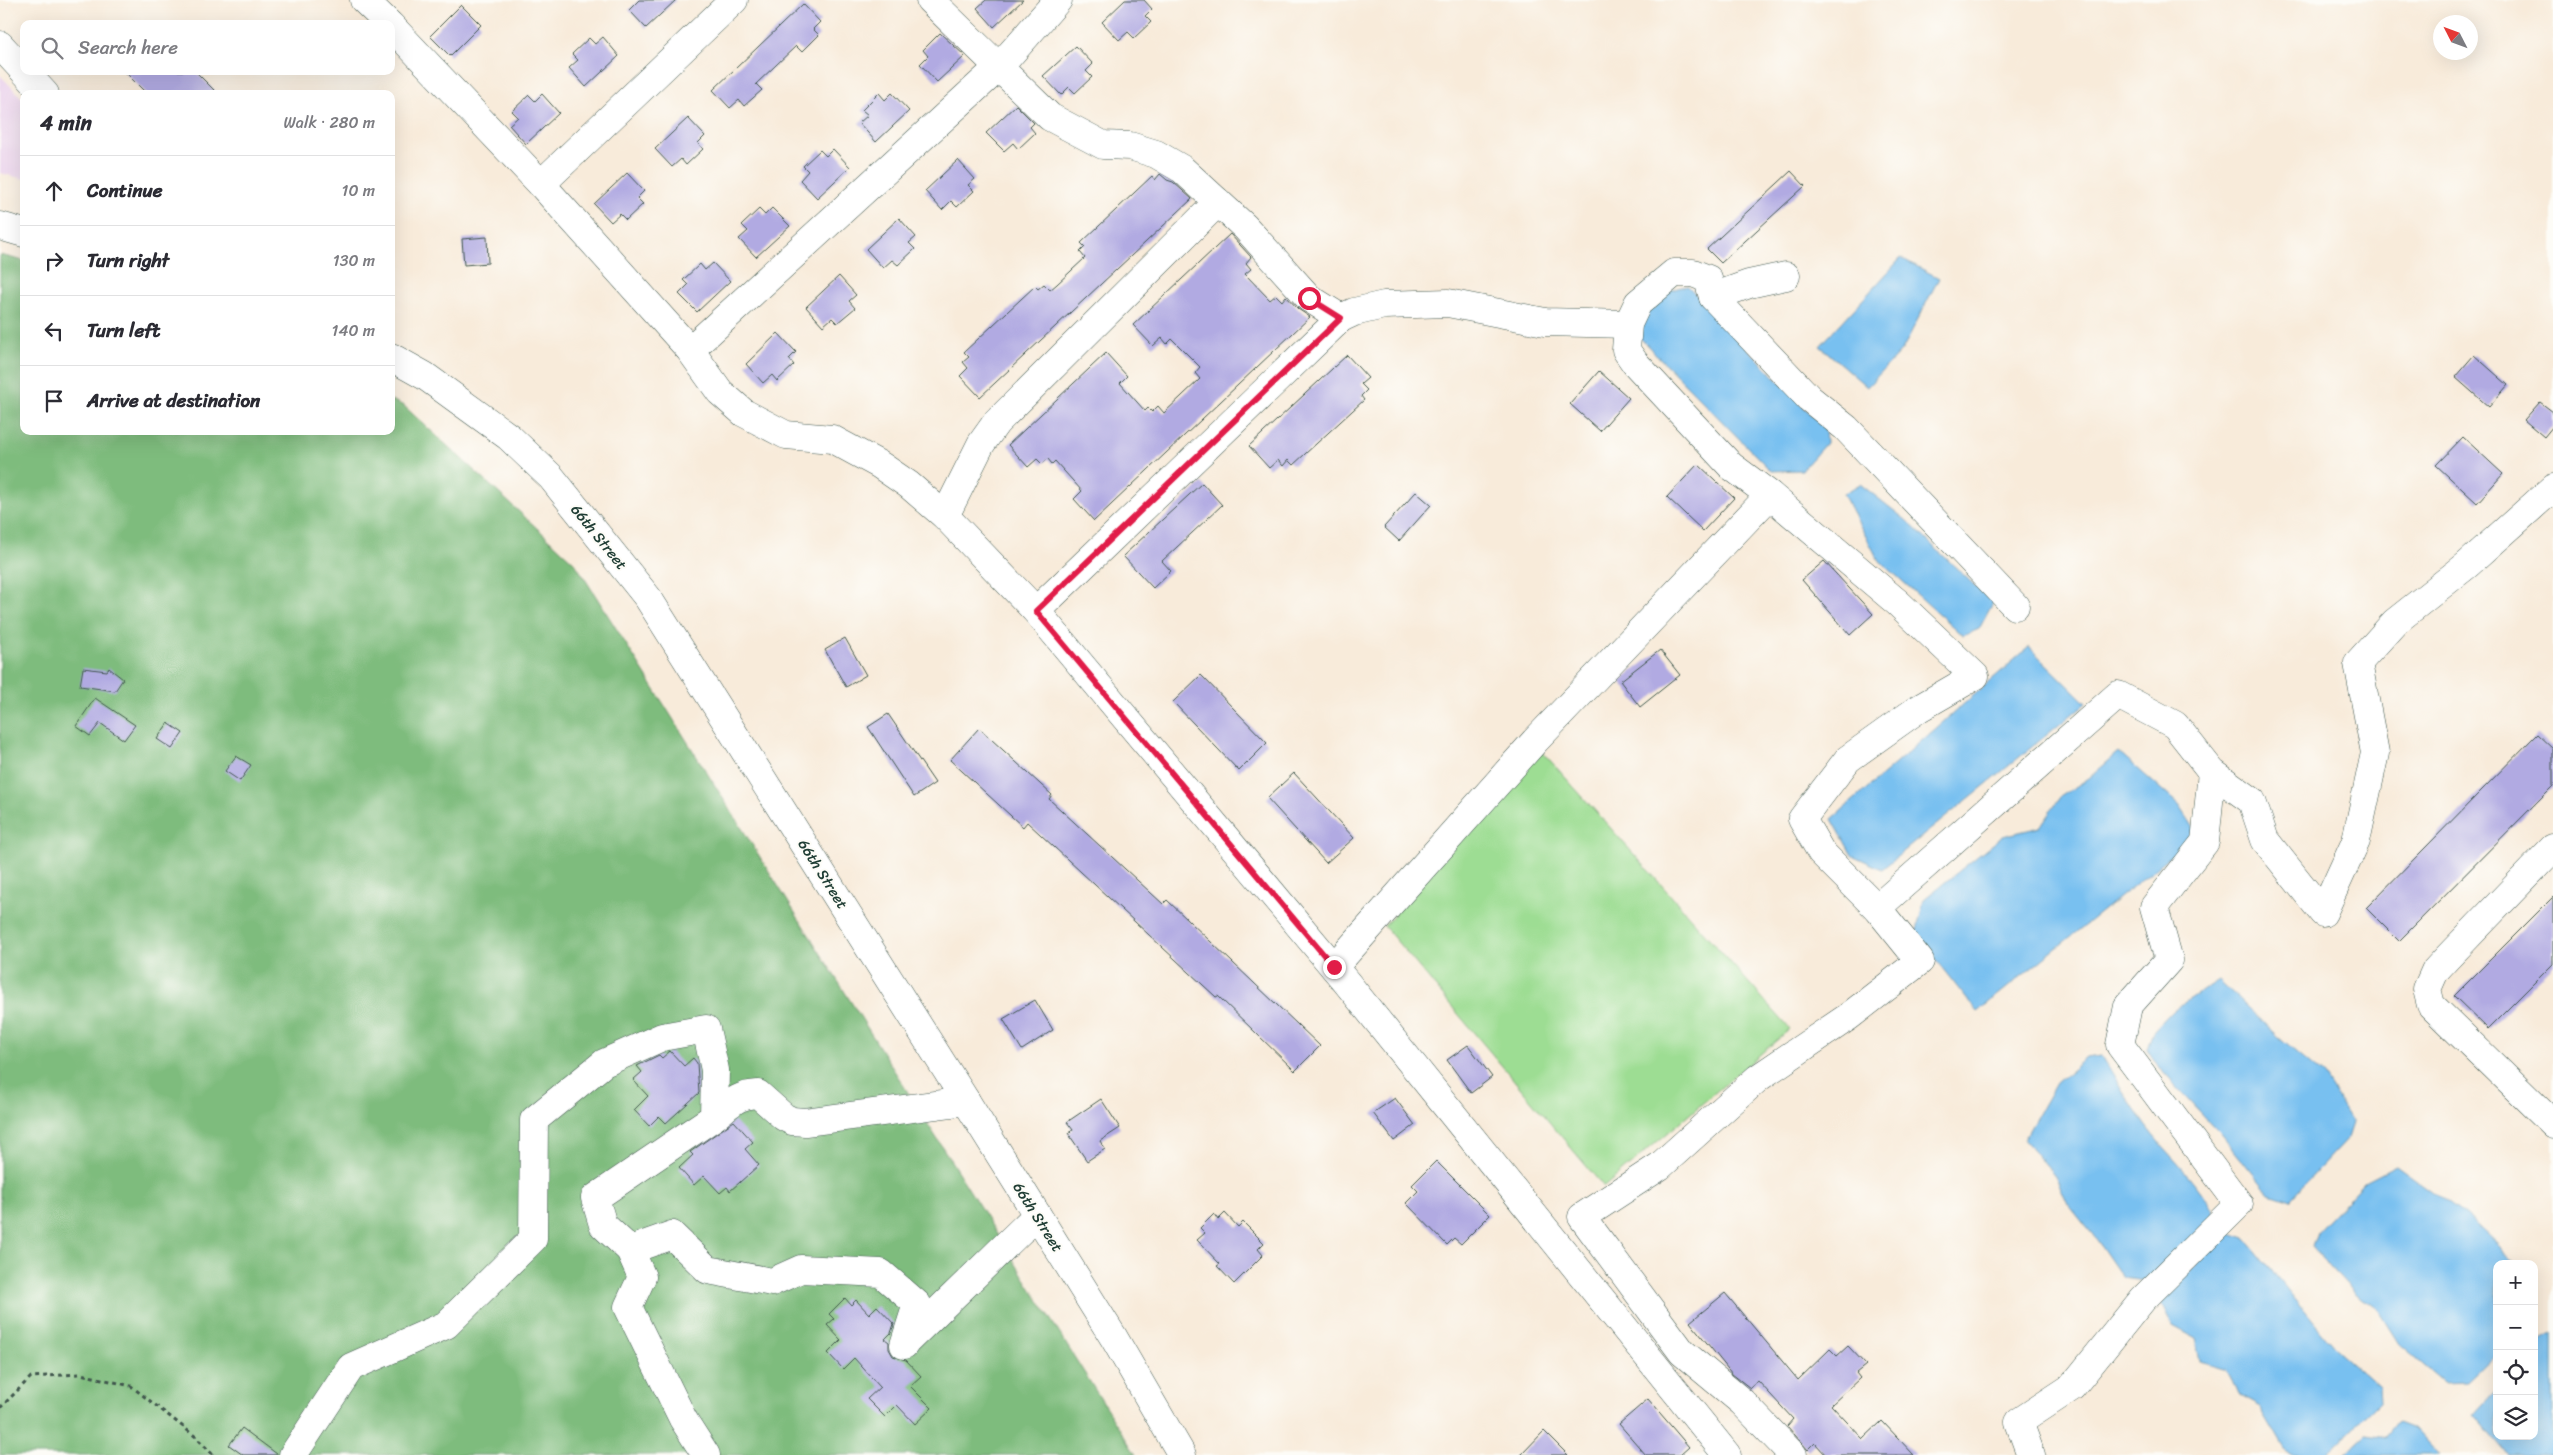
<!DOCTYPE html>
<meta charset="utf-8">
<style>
:root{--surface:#fff;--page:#f7f7f7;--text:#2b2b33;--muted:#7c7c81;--line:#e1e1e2}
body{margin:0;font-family:Sriracha,sans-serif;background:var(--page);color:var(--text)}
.controls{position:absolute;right:15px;bottom:15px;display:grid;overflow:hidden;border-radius:10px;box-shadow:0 5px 20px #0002}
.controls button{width:45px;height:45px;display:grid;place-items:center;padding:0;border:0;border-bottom:1px solid var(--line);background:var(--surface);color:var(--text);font:25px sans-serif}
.compass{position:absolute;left:2433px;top:15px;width:45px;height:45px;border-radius:50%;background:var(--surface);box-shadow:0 5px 20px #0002;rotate:312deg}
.stop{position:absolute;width:15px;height:15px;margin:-11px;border:4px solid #e11d48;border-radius:50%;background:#fff}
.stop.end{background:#e11d48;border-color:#fff;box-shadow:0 1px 5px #0008}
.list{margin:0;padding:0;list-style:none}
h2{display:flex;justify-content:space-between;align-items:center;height:65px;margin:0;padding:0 20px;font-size:21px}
h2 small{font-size:16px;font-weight:400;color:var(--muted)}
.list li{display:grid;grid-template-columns:32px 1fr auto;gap:15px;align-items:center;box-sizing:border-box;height:70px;padding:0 20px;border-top:1px solid var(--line)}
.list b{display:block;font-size:19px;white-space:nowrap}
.list em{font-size:16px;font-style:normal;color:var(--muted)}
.icon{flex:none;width:28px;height:28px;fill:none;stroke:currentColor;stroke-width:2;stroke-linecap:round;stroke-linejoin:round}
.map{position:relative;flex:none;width:2553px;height:1455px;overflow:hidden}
.search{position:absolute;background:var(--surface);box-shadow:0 5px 20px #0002;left:20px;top:20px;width:375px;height:55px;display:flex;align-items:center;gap:12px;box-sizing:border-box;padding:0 18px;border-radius:10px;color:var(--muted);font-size:19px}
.panel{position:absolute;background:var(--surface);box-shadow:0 5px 20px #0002;left:20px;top:90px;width:375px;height:345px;border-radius:10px}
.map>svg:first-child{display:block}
.built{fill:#ead1ec}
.green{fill:#9ddd93;stroke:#5e8d64}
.forest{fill:#7ebc7d;stroke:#4e7c58}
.water{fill:#78c0f0;stroke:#4c7e92}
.building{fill:#b1aae2}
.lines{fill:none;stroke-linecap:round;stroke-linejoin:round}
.minor-casing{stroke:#40574d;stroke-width:29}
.tertiary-casing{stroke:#40574d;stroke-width:29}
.path{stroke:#40574d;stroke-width:3;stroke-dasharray:4 4;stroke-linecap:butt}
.minor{stroke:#fff;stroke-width:28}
.tertiary{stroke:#fff;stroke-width:28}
.route{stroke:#e11d48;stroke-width:6}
.labels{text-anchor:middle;stroke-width:4;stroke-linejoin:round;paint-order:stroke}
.street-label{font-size:15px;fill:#1f3d34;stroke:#fdfcf7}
</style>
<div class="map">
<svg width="2553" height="1455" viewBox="0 0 2553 1455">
<rect width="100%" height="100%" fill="#fdfcf7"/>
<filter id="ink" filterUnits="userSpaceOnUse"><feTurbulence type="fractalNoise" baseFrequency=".02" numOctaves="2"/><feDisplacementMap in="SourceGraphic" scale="10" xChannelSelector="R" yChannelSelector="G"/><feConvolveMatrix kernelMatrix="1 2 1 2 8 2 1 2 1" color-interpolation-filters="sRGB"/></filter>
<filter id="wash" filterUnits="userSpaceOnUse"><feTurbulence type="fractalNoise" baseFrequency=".0096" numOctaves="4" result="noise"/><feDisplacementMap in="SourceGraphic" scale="20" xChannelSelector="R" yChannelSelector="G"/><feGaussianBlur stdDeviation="1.12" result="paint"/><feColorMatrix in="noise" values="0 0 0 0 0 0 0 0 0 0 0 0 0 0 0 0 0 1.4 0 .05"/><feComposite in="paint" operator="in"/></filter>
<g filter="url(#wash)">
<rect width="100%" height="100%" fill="#f8ebda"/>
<path class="built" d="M0 75 24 100V179L0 173Z"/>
<path class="green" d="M1539 748 1790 1029 1604 1187 1384 926Z"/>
<path class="forest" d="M0 255 24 261V431H391V400L404 406 575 563 1136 1455H0Z"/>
<g class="water">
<path d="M1901 258 1939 278 1902 350 1867 387 1820 346Z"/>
<path d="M1688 286 1825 429 1826 443 1802 470 1771 471 1638 336C1648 308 1656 290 1688 286Z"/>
<path d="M1860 484 1906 520 1993 603 1979 629 1963 636 1878 559 1843 494Z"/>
<path d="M2029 647 2086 703 1882 869 1852 855 1832 819Z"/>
<path d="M2119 752 2179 805 2198 834 1977 1012 1916 935 1924 899 2003 836 2040 827 2060 797 2089 778Z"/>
<path d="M2219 980 2279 1038 2324 1076 2353 1123 2348 1138 2290 1200 2269 1193 2218 1131 2160 1069 2147 1049 2153 1031 2173 1010Z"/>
<path d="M2102 1056C2116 1079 2129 1103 2145 1125 2167 1155 2199 1181 2215 1215L2145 1281 2123 1278 2097 1240 2068 1204 2057 1179 2024 1139 2056 1083 2086 1058Z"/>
<path d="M2396 1165 2466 1216 2517 1264H2497V1352L2467 1381 2443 1382 2399 1344 2377 1309 2354 1292 2312 1247 2317 1232 2365 1181Z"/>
<path d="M2228 1233 2246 1239 2334 1347 2379 1387 2380 1402 2326 1455H2293L2285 1450 2260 1407 2238 1395 2227 1369 2200 1361 2195 1338 2173 1326 2160 1302Z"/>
<path d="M2553 1333V1455H2508L2474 1414 2497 1389V1436H2534V1347L2541 1340Z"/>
<path d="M2398 1422 2414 1428 2439 1455H2344L2367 1434 2386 1437Z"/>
</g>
<g id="blocks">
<g class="building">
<path d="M639 0H676L646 28 629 10Z"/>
<path d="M986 0H1023L994 27 977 8Z"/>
<path d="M1125 0H1144L1152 9 1145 16 1151 22 1134 38 1128 32 1119 40 1102 22Z"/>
<path d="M803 4 820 22 813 29 819 35 802 52 796 46 756 84 762 90 744 106 739 100 730 108 713 90Z"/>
<path d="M461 5 481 25 450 56 430 36Z"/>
<path d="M940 33 965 56 937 82 920 64 928 56 923 50Z"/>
<path d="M603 37 619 56 586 87 569 68 578 60 572 54 589 38 595 44Z"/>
<path d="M1076 46 1093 64 1086 71 1092 77 1075 93 1069 87 1061 95 1043 76Z"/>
<path d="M124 71H195L218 94H147Z"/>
<path d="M879 93 885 100 892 93 909 111 876 142 859 123 868 115 862 110Z"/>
<path d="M542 94 559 113 526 144 509 125 518 117 512 111 529 95 535 101Z"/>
<path d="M1016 105 1034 123 1030 127 1035 133 1018 149 1013 143 1004 151 986 133Z"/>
<path d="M688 118 705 136 698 143 703 149 686 165 681 159 672 167 655 149Z"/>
<path d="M833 149 850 167 817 198 800 180 808 171 803 166 820 150 826 156Z"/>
<path d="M958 160 975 179 968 185 974 191 957 207 951 201 942 210 925 191Z"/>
<path d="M1791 171 1805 186 1721 263 1707 249Z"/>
<path d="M627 173 644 191 637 198 643 204 626 220 620 214 611 222 594 204Z"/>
<path d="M1160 174 1167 180 1173 182 1192 199 980 397 960 376 968 368 963 362 969 357 964 352 1035 286 1038 289 1044 284 1050 290 1057 284 1085 258 1080 252 1085 247 1081 243 1152 176 1155 180Z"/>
<path d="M772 208 790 226 756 257 739 239 748 231 742 225 759 209 765 215Z"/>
<path d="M899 218 916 237 909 243 915 249 898 265 892 260 883 268 866 249Z"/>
<path d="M1230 234 1251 257 1246 263 1251 269 1245 274 1270 300 1276 295 1282 301 1286 296 1298 309 1310 317 1094 521 1074 499 1082 491 1055 461 1052 464 1048 459 1042 464 1037 459 1028 467 1008 445 1106 353 1127 376 1120 383 1145 411 1148 408 1152 412 1158 406 1164 413 1200 379 1195 373 1200 367 1172 339 1167 344 1162 338 1153 346 1133 325Z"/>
<path d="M487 237 488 263 464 265 462 239Z"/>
<path d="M713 263 730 281 697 312 679 294 688 285 683 280 700 264 705 270Z"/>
<path d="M839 276 856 295 849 301 855 308 837 323 832 318 823 326 806 307Z"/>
<path d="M778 333 796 352 789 359 794 365 777 381 772 375 763 383 746 364Z"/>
<path d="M1347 355 1368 378 1361 384 1367 390 1361 396 1364 400 1293 465 1288 460 1283 466 1278 460 1269 468 1249 446Z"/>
<path d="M2474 355 2508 385 2489 407 2455 377Z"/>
<path d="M1599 371 1629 398 1600 431 1570 404Z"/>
<path d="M2540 402 2553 412V426L2544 437 2524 420Z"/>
<path d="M2463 437 2503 474 2477 503 2436 465Z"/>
<path d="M1698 464 1734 498 1703 531 1667 497Z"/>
<path d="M1202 483 1222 505 1162 561 1171 571 1153 588 1123 556Z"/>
<path d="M1416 492 1431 505 1399 541 1384 527Z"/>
<path d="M1824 561 1873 614 1850 635 1802 580Z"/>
<path d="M845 638 866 675 846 687 825 650Z"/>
<path d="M1660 650 1680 675 1640 707 1620 681Z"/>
<path d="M83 668 107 671 109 668 123 679 115 691 80 686Z"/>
<path d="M1201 675 1267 743 1239 771 1173 702Z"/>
<path d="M95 698 135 725 124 740 100 723 90 736 76 726Z"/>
<path d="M888 714 935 783 914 797 868 727Z"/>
<path d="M168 723 183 733 172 749 157 739Z"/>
<path d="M979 728 1052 795 1049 799 1163 904 1167 900 1320 1046 1295 1071 1218 996 1216 997 1027 822 1023 827 950 760Z"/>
<path d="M2537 734 2553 749V786L2399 941 2366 908Z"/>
<path d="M236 756 251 765 240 781 225 771Z"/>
<path d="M1294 773 1354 838 1326 863 1267 798Z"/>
<path d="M2553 897V964L2488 1029 2454 996Z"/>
<path d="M1035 1000 1053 1030 1022 1050 1003 1019Z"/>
<path d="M1468 1045 1492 1077 1471 1093 1447 1060Z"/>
<path d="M670 1051 684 1066 693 1058 697 1063 699 1093 666 1123 659 1116 649 1126 634 1110 648 1096 633 1080 642 1072 637 1066 659 1055 662 1058Z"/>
<path d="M1395 1098 1415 1125 1394 1141 1373 1113Z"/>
<path d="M1101 1099 1120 1128 1100 1141 1105 1149 1087 1161 1068 1133 1073 1130 1067 1122Z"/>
<path d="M734 1121 753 1142 745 1149 759 1165 730 1191 727 1187 720 1193 704 1176 694 1185 679 1168 693 1155 690 1152Z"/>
<path d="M1436 1161 1490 1215 1461 1244 1454 1238 1447 1245 1406 1203 1418 1191 1412 1185Z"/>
<path d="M1225 1213 1238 1227 1243 1222 1264 1243 1258 1249 1263 1255 1234 1284 1217 1266 1220 1264 1197 1240 1205 1233 1200 1228 1214 1214 1218 1220Z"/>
<path d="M1725 1293 1798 1380 1830 1349 1837 1356 1848 1346 1866 1365 1856 1373 1860 1378 1831 1405 1863 1439 1882 1421 1914 1455H1826L1815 1443 1808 1450 1787 1426 1793 1419 1758 1381 1750 1388 1732 1374 1690 1322Z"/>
<path d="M845 1298 851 1305 856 1300 869 1314 877 1306 894 1324 891 1333 885 1339 889 1342V1349L893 1356 906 1360 921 1376 910 1386 932 1408 915 1424 897 1405 885 1417 867 1399 880 1387 854 1358 843 1369 828 1353 841 1340 827 1325 834 1319 829 1314Z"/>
<path d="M1648 1399 1689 1447 1680 1455H1646L1619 1424Z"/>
<path d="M242 1428 277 1454 278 1455H243L229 1445Z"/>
<path d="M1544 1431 1568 1455H1521Z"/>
</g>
</g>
</g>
<g filter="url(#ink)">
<use href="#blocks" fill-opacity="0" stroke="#40574d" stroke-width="1"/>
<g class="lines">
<defs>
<g id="minor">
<path d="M364 0 389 24"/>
<path d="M930 0 1050 117 1103 145 1130 146 1156 154 1182 169 1245 227 1309 298 1341 318 1354 312 1384 305 1448 303 1545 322 1628 324"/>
<path d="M391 26 541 184 690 350 720 392 744 413 786 435 832 439 880 465 909 485 945 516 1036 611 1347 983 1727 1455"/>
<path d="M0 45 24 71"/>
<path d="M24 71 45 94"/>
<path d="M541 184 734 0"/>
<path d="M1713 297 1749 284 1786 276"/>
<path d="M690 350 999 67 1058 0"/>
<path d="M945 516 981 444 996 423 1218 202"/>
<path d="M1036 611 1341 318"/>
<path d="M2553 848 2447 958 2435 971 2427 989 2431 1005 2553 1124"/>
<path d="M1877 908 2118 695 2175 725 2212 772 2252 801 2265 840 2323 913 2356 841 2375 753 2358 663 2395 622 2467 565 2553 488"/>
<path d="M1334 967 1535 741 1770 495"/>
<path d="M714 1117C731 1104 736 1095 758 1094L784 1117 792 1121 805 1122 966 1101"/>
<path d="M630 1250 672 1235 708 1270 772 1282 801 1269 881 1273 917 1304 904 1345"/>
<path d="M906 1342 1037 1215"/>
<path d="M293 1455 351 1367 446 1325 533 1239 534 1120 604 1063 662 1037 706 1029 715 1070 714 1117 595 1198 603 1225 630 1250 642 1277 628 1307 683 1419 706 1455"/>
<path d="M1793 1455 1742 1402 1682 1352 1582 1217 1660 1166 1758 1078 1848 1017 1920 961 1877 908 1821 852 1802 819 1848 759 1918 709 1975 676 1898 603 1770 495 1731 466 1635 363 1626 350 1628 324 1638 303 1674 273H1693L1708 279 1713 297 1809 398 1846 428 2015 606"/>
<path d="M2031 1455 2019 1422 2072 1387 2143 1299 2239 1204 2120 1045 2128 1006 2169 960 2154 907 2205 842 2212 772"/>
</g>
<g id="tertiary">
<path d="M0 226 24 233"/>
<path d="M391 357 425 376 509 437 551 477 648 598 966 1101 1114 1338 1182 1455"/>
</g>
</defs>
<use href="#minor" class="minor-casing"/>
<use href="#tertiary" class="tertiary-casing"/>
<path class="path" d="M0 1408 31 1377 81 1374 131 1386 196 1437 213 1455"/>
<use href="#minor" class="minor"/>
<use href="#tertiary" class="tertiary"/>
</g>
</g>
<g class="lines" filter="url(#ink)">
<path class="route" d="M1309 298 1341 318 1036 611 1334 967"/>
</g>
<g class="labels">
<g class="street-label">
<text transform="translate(599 537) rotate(51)" y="5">66th Street</text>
<text transform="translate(823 874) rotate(58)" y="5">66th Street</text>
<text transform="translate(1038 1217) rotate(58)" y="5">66th Street</text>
</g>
</g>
</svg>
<div class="controls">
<button>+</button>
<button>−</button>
<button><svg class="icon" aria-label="locate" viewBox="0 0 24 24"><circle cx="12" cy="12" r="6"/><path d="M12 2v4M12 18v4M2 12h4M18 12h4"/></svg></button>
<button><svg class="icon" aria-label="layers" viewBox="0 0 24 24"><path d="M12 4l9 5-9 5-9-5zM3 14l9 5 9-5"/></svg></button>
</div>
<svg class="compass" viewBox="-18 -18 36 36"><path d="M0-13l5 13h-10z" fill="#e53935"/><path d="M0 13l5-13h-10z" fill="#7c7c81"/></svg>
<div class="stop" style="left:1309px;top:298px"></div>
<div class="stop end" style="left:1334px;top:967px"></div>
<div class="search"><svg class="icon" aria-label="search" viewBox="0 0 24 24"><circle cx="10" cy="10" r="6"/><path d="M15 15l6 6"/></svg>Search here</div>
<section class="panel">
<h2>4 min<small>Walk · 280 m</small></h2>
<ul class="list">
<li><svg class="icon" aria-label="ahead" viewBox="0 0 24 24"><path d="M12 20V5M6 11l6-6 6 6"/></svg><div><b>Continue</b></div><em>10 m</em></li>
<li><svg class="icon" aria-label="right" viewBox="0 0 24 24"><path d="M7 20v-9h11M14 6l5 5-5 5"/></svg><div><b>Turn right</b></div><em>130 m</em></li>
<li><svg class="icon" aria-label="left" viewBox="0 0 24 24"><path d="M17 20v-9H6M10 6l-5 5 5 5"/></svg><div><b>Turn left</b></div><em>140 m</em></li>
<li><svg class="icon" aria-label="arrive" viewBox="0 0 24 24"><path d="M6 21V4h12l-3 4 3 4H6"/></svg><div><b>Arrive at destination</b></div></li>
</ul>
</section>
</div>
